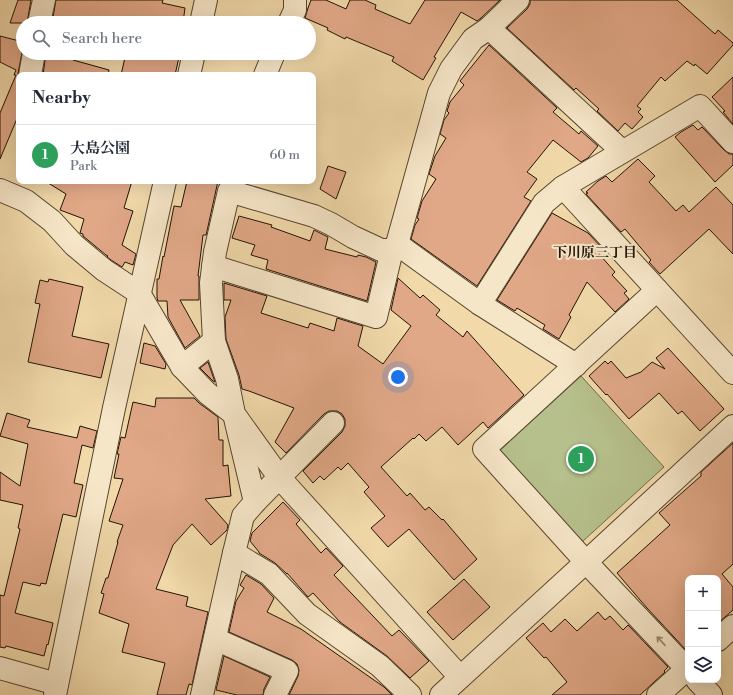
<!DOCTYPE html>
<meta charset="utf-8">
<style>
:root{--surface:#fff;--page:#f6f6f7;--text:#1f2937;--muted:#747a83;--line:#e0e1e3;--accent:#b45309}
body{margin:0;font-family:"Libre Bodoni","Noto Serif JP",serif;background:var(--page);color:var(--text)}
.controls{position:absolute;right:12px;bottom:12px;display:grid;overflow:hidden;border-radius:8px;box-shadow:0 4px 16px #0002}
.controls button{width:36px;height:36px;display:grid;place-items:center;padding:0;border:0;border-bottom:1px solid var(--line);background:var(--surface);color:var(--text);font:20px sans-serif}
.you{position:absolute;left:398px;top:377px;width:14px;height:14px;margin:-10px;border:3px solid #fff;border-radius:50%;background:#1a73e8;box-shadow:0 0 0 6px #1a73e833}
.badge{display:grid;place-items:center;width:26px;height:26px;border-radius:50%;background:var(--accent);color:#fff;font-size:13px;font-weight:700}
.pin{position:absolute;translate:-50% -50%;border:2px solid #fff;box-shadow:0 1px 4px #0006}
.list{margin:0;padding:0;list-style:none}
h2{display:flex;justify-content:space-between;align-items:center;height:52px;margin:0;padding:0 16px;font-size:17px}
h2 small{font-size:13px;font-weight:400;color:var(--muted)}
.list li{display:grid;grid-template-columns:26px 1fr auto;gap:12px;align-items:center;box-sizing:border-box;height:60px;padding:0 16px;border-top:1px solid var(--line)}
.list b{display:block;font-size:15px;white-space:nowrap}
.list p{margin:0;font-size:13px;white-space:nowrap;color:var(--muted)}
.list em{font-size:13px;font-style:normal;color:var(--muted)}
.icon{flex:none;width:22px;height:22px;fill:none;stroke:currentColor;stroke-width:2;stroke-linecap:round;stroke-linejoin:round}
.map{position:relative;flex:none;width:733px;height:695px;overflow:hidden}
.search{position:absolute;background:var(--surface);box-shadow:0 4px 16px #0002;left:16px;top:16px;width:300px;height:44px;display:flex;align-items:center;gap:10px;box-sizing:border-box;padding:0 14px;border-radius:22px;color:var(--muted);font-size:15px}
.panel{position:absolute;background:var(--surface);box-shadow:0 4px 16px #0002;left:16px;top:72px;width:300px;height:112px;border-radius:8px}
.map>svg:first-child{display:block}
.green{fill:#b6c08c;stroke:#6c6a48}
.building{fill:#e1a887;stroke:#221305}
.lines{fill:none;stroke-linecap:round;stroke-linejoin:round}
.minor-casing{stroke:#56442e;stroke-width:24}
.tertiary-casing{stroke:#56442e;stroke-width:24}
.minor{stroke:#f6e6c8;stroke-width:22}
.tertiary{stroke:#f6e6c8;stroke-width:22}
.oneway{stroke:#978770}
.labels{text-anchor:middle;stroke-width:4;stroke-linejoin:round;paint-order:stroke}
.neighbourhood-label{font-size:14px;font-weight:bold;fill:#221305;stroke:#f6e6c8}
</style>
<div class="map">
<svg width="733" height="695" viewBox="0 0 733 695">
<rect width="100%" height="100%" fill="#f1d9aa"/>
<filter id="stains"><feTurbulence type="fractalNoise" baseFrequency=".005" numOctaves="4"/><feColorMatrix values="0 0 0 0 .2 0 0 0 0 .09 0 0 0 0 .02 0 0 0 .5 -.17"/></filter>
<radialGradient id="worn" r=".72"><stop offset=".6" stop-color="#630" stop-opacity="0"/><stop offset="1" stop-color="#630" stop-opacity=".3"/></radialGradient>
<path class="green" d="M581 376 664 467 582 542 498 452Z"/>
<g class="building">
<path d="M18 0H31L27 23H10Z"/>
<path d="M56 0H163L162 3 185 8 183 23H52Z"/>
<path d="M311 0H326L346 9 350 0H365L376 5 375 9 410 24 425 0H500L481 18 477 21 461 12 434 57 436 58 423 80 392 61 394 57 346 37 345 39 327 30 328 28 305 18 308 8Z"/>
<path d="M530 0H677L715 34 718 30 733 43V45L707 74 695 64 694 66 687 61 665 81 661 77 637 106 641 109 638 112 643 117 632 129 625 123 618 131 597 111 599 109 576 88 574 90 507 28 527 9 530 4Z"/>
<path d="M0 36 23 42V48L18 73 19 80V114L0 159V113L16 75H14L16 70 0 62Z"/>
<path d="M489 45 557 108 553 112 579 134 581 131 598 146 588 158 581 162 553 140 527 172 537 179 524 197 531 201 477 286 411 239 415 225 419 219 417 218 422 201 436 179 429 174 435 156 446 138 440 134 444 120 449 113 447 111 450 102 464 85 460 81Z"/>
<path d="M46 53H74L73 60 109 70 108 75H43Z"/>
<path d="M126 53H162L179 57 175 75H121Z"/>
<path d="M733 77V124L723 112 725 111 712 97Z"/>
<path d="M693 125 698 130 702 127 724 150 729 154H733V165L715 182 675 137 681 132Z"/>
<path d="M638 159 655 176 649 182 676 211 683 205 689 212 716 187 733 205V254L709 229 660 274 649 262 651 260 625 229 621 232 586 194 588 193 586 192 598 181 606 176 612 182Z"/>
<path d="M328 166 346 172 336 199 320 189Z"/>
<path d="M45 181H132L124 208 133 211 122 245 136 254 133 265 125 262 122 267 111 260 107 257 108 256 106 255 83 236V234L80 233 84 219 60 210 66 194Z"/>
<path d="M187 181H218L207 231 206 235H203L198 276H199V300H180L200 336 185 348 168 317 167 301H158L157 298V279H159L163 256 164 257 174 206 181 207Z"/>
<path d="M552 213 588 233 604 250 599 254 615 272 612 275 627 291 624 293 629 299 615 312 587 282 569 315 571 317 559 339 543 329 545 325 517 308 515 311 497 300Z"/>
<path d="M239 216 272 225 271 227 310 241 314 230 328 237 325 249 357 257 358 255 366 257 376 262 367 301 266 269 268 260 251 255 255 245 232 238Z"/>
<path d="M398 278 420 298 423 295 440 310 436 315 463 337 467 331 524 395 488 428 483 422 458 445 442 427 426 441 419 434 414 439 413 438 381 467 407 496 410 493 425 510 429 507 442 520 443 519 477 559 454 580 409 529 388 547 371 528 385 516 364 492 369 487 348 463 341 470 338 467 324 480 320 476 313 483 303 471 342 432 345 426V419L342 414 337 411H329L324 414 286 453 275 442 294 408 249 391 242 389 239 375 226 339 225 317 231 300H224V283L267 296 261 313 308 328 310 323 334 331 337 318 363 326 358 346 383 364 411 326 391 310Z"/>
<path d="M49 279 83 287 72 336 109 344 101 378 28 362 40 304 35 303 40 280 48 282Z"/>
<path d="M144 343 155 346 166 364 165 369 140 363Z"/>
<path d="M668 348 724 409 700 431 682 411 678 414 659 393 629 419 607 394 606 395 589 376 605 361 608 364 611 361 626 378 641 372 652 362 665 369 656 358Z"/>
<path d="M208 362 215 382 213 381 200 368Z"/>
<path d="M156 398H194L199 403 218 417 219 440H223V466L228 465 231 496 205 499 228 525 227 530 211 545 192 524 173 545 156 589 188 597 186 606 208 612 192 685 189 684 186 695H157L165 663 122 652 129 624 99 613 104 594 101 593 106 578H108L118 542H117L123 525 109 521 123 479 114 478 119 454H117L121 437 125 438 133 402 155 407Z"/>
<path d="M7 413 30 420 27 427 77 438 80 426 97 431 93 448 82 445 74 483 83 485 76 517 63 514 46 584 41 583 40 586 23 582 15 613 53 623 48 645 47 644 44 656 6 646 5 648 0 647V595L4 596 20 529 18 528 23 505 0 500V472L20 486 28 444 0 436Z"/>
<path d="M733 443V564L722 574 733 587V610L718 623V578H688V650L687 651 647 608 617 573 670 525 659 513 701 476V472Z"/>
<path d="M283 502 300 520 296 524 321 553 326 548 343 566 334 575 392 636 399 630 429 661 410 678 387 656 340 622 313 593 308 597 287 573V574L275 563 259 553V552L250 541 252 533Z"/>
<path d="M246 575 261 584 274 598 267 612 301 629 384 687 392 695H289L298 676 299 670 297 664 292 660 229 632 236 601 244 588 240 585Z"/>
<path d="M464 579 490 607 453 640 427 612Z"/>
<path d="M598 612 605 620 610 616 623 630 628 625 668 667 664 671 665 672 640 695H552L567 682 546 657 544 658 526 638 543 623 551 632 565 619 577 631Z"/>
<path d="M224 656 270 677 264 689 263 695H237L216 690Z"/>
</g>
<g class="lines">
<defs>
<g id="minor">
<path d="M39 23 44 0"/>
<path d="M289 23 295 10V0"/>
<path d="M489 28 622 151"/>
<path d="M30 75 34 53"/>
<path d="M265 75 274 53"/>
<path d="M733 142 700 106 563 187 733 373"/>
<path d="M0 190 26 201 52 221 74 245 104 270 139 293 182 367 207 393 234 414 255 502"/>
<path d="M397 244 439 93 451 69 473 39 489 28 518 0"/>
<path d="M213 266 376 317 392 250"/>
<path d="M657 290 484 449 586 562 688 670"/>
<path d="M480 304 544 203 563 187"/>
<path d="M182 367 214 341"/>
<path d="M234 553 269 574 307 614 380 666 410 695"/>
<path d="M215 639 287 671 275 695"/>
<path d="M718 640 733 626"/>
<path d="M0 668 57 684"/>
<path d="M460 677 279 477 234 414 227 379 214 341 211 283 215 252 229 191 314 216 331 224 353 237 381 250H392L397 244 480 304 576 365"/>
<path d="M697 680 711 695"/>
<path d="M202 695 234 553 243 516 255 502 333 423"/>
<path d="M441 695 586 562 733 426"/>
<path d="M658 695 688 668"/>
</g>
<g id="tertiary">
<path d="M201 23 206 0"/>
<path d="M189 75 194 53"/>
<path d="M55 695 114 408 165 181"/>
</g>
</defs>
<use href="#minor" class="minor-casing"/>
<use href="#tertiary" class="tertiary-casing"/>
<use href="#minor" class="minor"/>
<use href="#tertiary" class="tertiary"/>
</g>
<defs><path id="oneway-shaft" d="M-6 0H5M1.5-3L5.5 0L1.5 3" fill="none" stroke-width="1.6" stroke-linecap="round" stroke-linejoin="round"/></defs>
<use class="oneway" href="#oneway-shaft" transform="translate(661 641) rotate(-133)"/>
<g class="labels">
<g class="neighbourhood-label">
<text x="595" y="257">下川原三丁目</text>
</g>
</g>
<rect width="100%" height="100%" filter="url(#stains)"/>
<rect width="100%" height="100%" fill="url(#worn)"/>
</svg>
<div class="controls">
<button>+</button>
<button>−</button>
<button><svg class="icon" aria-label="layers" viewBox="0 0 24 24"><path d="M12 4l9 5-9 5-9-5zM3 14l9 5 9-5"/></svg></button>
</div>
<div class="you"></div>
<div class="pin badge" style="left:581px;top:459px;background:#2e9e5b">1</div>
<div class="search"><svg class="icon" aria-label="search" viewBox="0 0 24 24"><circle cx="10" cy="10" r="6"/><path d="M15 15l6 6"/></svg>Search here</div>
<section class="panel">
<h2>Nearby<small></small></h2>
<ul class="list">
<li><span class="badge" style="background:#2e9e5b">1</span><div><b>大島公園</b><p>Park</p></div><em>60 m</em></li>
</ul>
</section>
</div>
